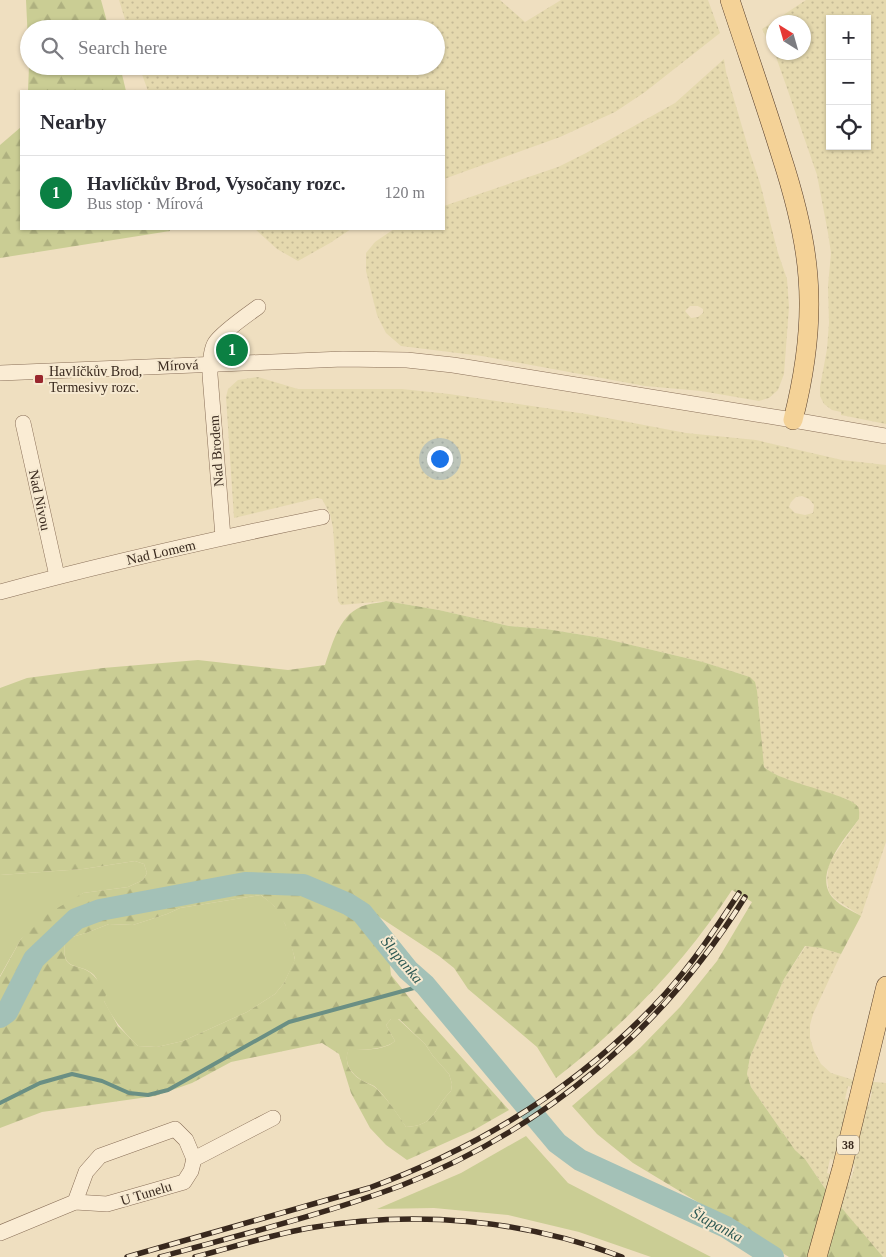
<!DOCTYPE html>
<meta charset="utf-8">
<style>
:root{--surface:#fff;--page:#f2f2f3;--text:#2b2b33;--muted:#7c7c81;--line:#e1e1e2;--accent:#0b8043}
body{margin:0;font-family:"Times New Roman",serif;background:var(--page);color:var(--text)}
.controls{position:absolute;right:15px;top:15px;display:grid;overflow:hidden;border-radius:0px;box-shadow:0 1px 4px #0004}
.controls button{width:45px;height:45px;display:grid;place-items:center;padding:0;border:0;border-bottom:1px solid var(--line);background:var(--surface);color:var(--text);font:25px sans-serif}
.compass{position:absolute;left:766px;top:15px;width:45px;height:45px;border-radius:50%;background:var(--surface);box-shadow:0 1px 4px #0004;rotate:323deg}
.you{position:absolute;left:439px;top:458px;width:18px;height:18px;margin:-12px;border:4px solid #fff;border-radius:50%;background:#1a73e8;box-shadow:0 0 0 8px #1a73e833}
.badge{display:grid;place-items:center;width:32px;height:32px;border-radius:50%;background:var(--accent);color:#fff;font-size:16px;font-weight:700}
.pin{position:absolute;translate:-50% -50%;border:2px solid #fff;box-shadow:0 1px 5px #0006}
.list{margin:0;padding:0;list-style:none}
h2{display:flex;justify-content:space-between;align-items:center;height:65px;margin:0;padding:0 20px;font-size:21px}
h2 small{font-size:16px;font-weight:400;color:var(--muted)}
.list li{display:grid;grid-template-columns:32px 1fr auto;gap:15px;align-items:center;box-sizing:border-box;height:75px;padding:0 20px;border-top:1px solid var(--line)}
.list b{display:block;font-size:19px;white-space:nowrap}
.list p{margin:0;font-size:16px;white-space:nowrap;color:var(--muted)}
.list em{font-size:16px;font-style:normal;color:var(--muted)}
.icon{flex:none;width:28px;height:28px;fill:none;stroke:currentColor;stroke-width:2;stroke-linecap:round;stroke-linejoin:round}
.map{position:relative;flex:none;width:886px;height:1257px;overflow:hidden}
.search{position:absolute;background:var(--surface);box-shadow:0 1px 4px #0004;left:20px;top:20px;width:425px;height:55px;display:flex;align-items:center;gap:12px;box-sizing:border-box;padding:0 18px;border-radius:28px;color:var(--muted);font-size:19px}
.panel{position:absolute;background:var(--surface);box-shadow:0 1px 4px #0004;left:20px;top:90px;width:425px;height:140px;border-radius:0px}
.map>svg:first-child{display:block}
.farmland{fill:url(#farmland-dots);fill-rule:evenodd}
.green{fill:#cacd94}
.forest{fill:url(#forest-firs);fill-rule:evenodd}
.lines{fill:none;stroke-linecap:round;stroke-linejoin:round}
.stream{stroke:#6a8f84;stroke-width:4}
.river{stroke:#a3c1b7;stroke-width:22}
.minor-casing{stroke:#896f58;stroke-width:16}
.major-casing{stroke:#563e2c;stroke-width:20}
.minor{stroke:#faecd4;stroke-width:15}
.major{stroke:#f4d297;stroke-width:19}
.rail-casing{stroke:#38281d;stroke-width:5.5}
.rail{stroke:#f6e9d0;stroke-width:4;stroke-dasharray:11;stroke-linecap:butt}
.poi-dot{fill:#99262d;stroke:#f6e9d0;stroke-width:2}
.labels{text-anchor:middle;stroke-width:4;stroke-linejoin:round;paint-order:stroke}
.shield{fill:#f6e9d0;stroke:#716253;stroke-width:1}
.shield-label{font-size:12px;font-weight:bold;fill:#38281d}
.street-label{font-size:14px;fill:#38281d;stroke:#f6e9d0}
.poi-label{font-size:14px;fill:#38281d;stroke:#f6e9d0;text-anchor:start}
.water-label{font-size:15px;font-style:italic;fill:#2b5853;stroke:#f6e9d0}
</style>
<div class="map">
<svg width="886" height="1257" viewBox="0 0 886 1257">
<defs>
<pattern id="farmland-dots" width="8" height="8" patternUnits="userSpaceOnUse" patternTransform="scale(1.25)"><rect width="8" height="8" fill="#e5d9ae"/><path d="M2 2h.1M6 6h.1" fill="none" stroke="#c5ba95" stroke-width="1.8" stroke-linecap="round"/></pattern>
<pattern id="forest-firs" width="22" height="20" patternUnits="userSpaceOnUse" patternTransform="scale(1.25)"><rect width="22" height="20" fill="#cacd94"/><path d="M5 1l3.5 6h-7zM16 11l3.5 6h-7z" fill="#aeb07f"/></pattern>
</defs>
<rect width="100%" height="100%" fill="#efdfc0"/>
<g class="farmland">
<path d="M119 0H500L525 22 561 0H708L720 33 645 92 615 112 560 137 444 179V91H148L139 66H436V29H128Z"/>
<path d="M806 0H886V424L841 415V412L832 410 824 404 820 396V387L827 349 829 323 828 286 831 253 828 233 817 175 787 88 776 57 762 29ZM830 19H867V146H830ZM774 22H804V52H774Z"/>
<path d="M724 59 726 72 748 147 760 183 778 253 787 279 789 307 784 374 778 390 769 398 759 401 701 391 645 386 482 356 401 346 386 333 377 315 366 271V253L375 242 394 229H444V206L558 167 586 153 675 103ZM690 306H698L703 309V313L698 317 691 318 685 311Z"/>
<path d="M255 229H351L330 243 298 261 277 249Z"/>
<path d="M258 377 298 389H402L449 394 586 414 686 433 756 440 842 460 886 465V842L861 916 835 899 829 892 827 879 829 863 859 819 847 799 791 782 769 771 764 767 750 677 703 662 602 638 546 629 509 626 439 610 386 601 341 605 338 601 333 528 330 514 322 499 317 498 234 518 226 397 228 389 238 380ZM802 496 809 499 814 505 813 513 805 515 795 513 789 507 791 502 796 497Z"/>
<path d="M806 946 821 948 841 954 813 1014 810 1025V1038L814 1051 821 1064 831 1073 844 1077 853 1080 886 1083V1257H883L875 1249 824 1187 805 1159 795 1150 751 1087 747 1074 750 1057 784 979ZM848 1086 872 1092 869 1105 845 1099ZM830 1159 855 1166 851 1179 827 1173Z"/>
</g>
<g class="green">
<path d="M135 861 144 864 147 873 143 880 128 887 83 893 21 939 0 976V875L83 869Z"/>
<path d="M261 895C265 899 271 902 274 906 287 920 291 942 295 960L284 983 275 994 247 1012 183 1041 157 1047 138 1046C124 1032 114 1021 105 1003 100 994 101 983 94 975 79 961 61 974 65 942L72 937 86 933 109 924 133 925 167 914 180 908Z"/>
<path d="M391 1019H398L425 1044 433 1056 449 1074 452 1084 451 1091C433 1108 436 1126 406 1127 398 1115 385 1095 374 1086 371 1084 366 1083 363 1081 350 1073 343 1062 349 1048 362 1051 386 1050 395 1041L386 1025Z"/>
<path d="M526 1136 568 1183 711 1257H651L579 1232 508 1215 434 1208 377 1209 461 1173Z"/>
</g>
<g class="forest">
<path d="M26 0H101L109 29H29V63Z"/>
<path d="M29 66H120L126 91H28Z"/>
<path d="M21 127V229H169L170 231 0 258V145Z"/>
<path d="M386 601 439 610 509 626 546 629 602 638 703 662 750 677 755 682 757 691 764 767C783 784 851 794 858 807 860 811 859 815 859 819 845 838 811 876 834 899 841 906 852 911 861 916L841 954 821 948 805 946 784 979 750 1057 747 1074 751 1087 795 1150 805 1159 824 1187 883 1257H789L633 1163 597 1134 572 1106 640 1048 680 1007 717 961 752 902 732 890C685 962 624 1026 556 1078L537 1047 468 989 454 968 439 956 335 888 342 912 362 922 388 946 391 975 419 1010 509 1110 474 1130 407 1160 386 1145 370 1128 351 1093 339 1054 322 1043 231 1062 192 1083 155 1096 42 1112 0 1128V977L21 939 49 913 83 893 128 887 143 880 147 873 144 864 135 861 83 869 0 875V688L27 678 103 668 198 660 288 670 325 665C333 642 340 612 366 605 373 603 380 603 386 601ZM261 895 274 906 285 924 295 959 284 983 275 994 247 1012 183 1041 157 1047 138 1046 118 1026 104 1001 107 991C102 986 98 980 93 975 79 961 61 974 65 943L72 937 86 933 109 924 133 925 167 914 180 908ZM391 1019H399L425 1044 433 1056 449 1074 452 1084 451 1091C433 1108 436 1126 406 1127 398 1114 388 1100 377 1089 373 1085 368 1084 363 1081 350 1074 343 1062 349 1049 362 1051 386 1049 395 1041L386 1025Z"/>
</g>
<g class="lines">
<path class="stream" d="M0 1103 40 1083 72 1074 102 1081 129 1093 148 1095 168 1090 289 1022 425 985"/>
<path class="river" d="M0 1017 7 1012 34 959 76 919 100 910 245 883 303 885 348 904 362 913 408 970 425 985 557 1143 580 1160 726 1227 773 1257"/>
<defs>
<g id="minor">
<path d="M0 373 343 359 407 360 453 365 793 420 886 436"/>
<path d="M23 423 57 576"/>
<path d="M223 537 210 375C210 366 210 351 215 343 221 333 247 315 258 307"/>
<path d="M0 592C107 563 214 539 322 517"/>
<path d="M75 1202 86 1172 100 1156 175 1129 186 1140 194 1159"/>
<path d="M0 1233 75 1202 107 1204 184 1182 191 1171 194 1159 273 1118"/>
</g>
<g id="major">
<path d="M730 0C747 52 765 103 781 155 794 195 805 235 808 277 812 326 805 373 793 420"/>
<path d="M817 1257 842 1168 886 986"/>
</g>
</defs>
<use href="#minor" class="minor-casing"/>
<use href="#major" class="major-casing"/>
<use href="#minor" class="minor"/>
<use href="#major" class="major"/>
<defs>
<g id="rail">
<path d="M127 1257 369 1188C483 1146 583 1084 665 994 693 963 716 928 739 893"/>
<path d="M160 1257C240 1235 322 1215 400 1186 544 1130 664 1028 745 897"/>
<path d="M195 1257C233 1247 271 1235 309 1228 413 1210 523 1219 622 1257"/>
</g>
</defs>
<use href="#rail" class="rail-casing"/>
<use href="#rail" class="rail"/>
</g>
<rect class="poi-dot" x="34" y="374" width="10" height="10" rx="2.5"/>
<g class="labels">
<rect class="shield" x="837" y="1135.5" width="22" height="19" rx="4"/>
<g class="shield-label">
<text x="848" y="1149">38</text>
</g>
<g class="street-label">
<text transform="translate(178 365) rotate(-2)" y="5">Mírová</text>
<text transform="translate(216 451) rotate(-94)" y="5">Nad Brodem</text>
<text transform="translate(40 500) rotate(78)" y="5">Nad Nivou</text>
<text transform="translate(161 552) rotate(-13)" y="5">Nad Lomem</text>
<text transform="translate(146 1193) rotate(-17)" y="5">U Tunelu</text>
</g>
<g class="poi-label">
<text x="49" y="376">Havlíčkův Brod,<tspan x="49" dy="16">Termesivy rozc.</tspan></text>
</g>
<g class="water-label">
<text transform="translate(402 960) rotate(50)" y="5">Šlapanka</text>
<text transform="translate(717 1225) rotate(28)" y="5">Šlapanka</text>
</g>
</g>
</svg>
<div class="controls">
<button>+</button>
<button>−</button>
<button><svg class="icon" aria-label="locate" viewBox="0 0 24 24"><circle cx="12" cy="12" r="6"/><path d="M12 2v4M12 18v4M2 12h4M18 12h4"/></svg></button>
</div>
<svg class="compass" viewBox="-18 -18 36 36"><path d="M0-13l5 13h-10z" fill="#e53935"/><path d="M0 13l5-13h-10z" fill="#7c7c81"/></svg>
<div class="you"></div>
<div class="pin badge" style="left:232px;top:350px">1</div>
<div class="search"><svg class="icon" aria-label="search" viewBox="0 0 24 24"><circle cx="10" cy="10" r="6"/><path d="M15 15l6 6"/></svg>Search here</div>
<section class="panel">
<h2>Nearby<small></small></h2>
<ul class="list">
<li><span class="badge">1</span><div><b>Havlíčkův Brod, Vysočany rozc.</b><p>Bus stop · Mírová</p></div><em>120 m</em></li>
</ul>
</section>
</div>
